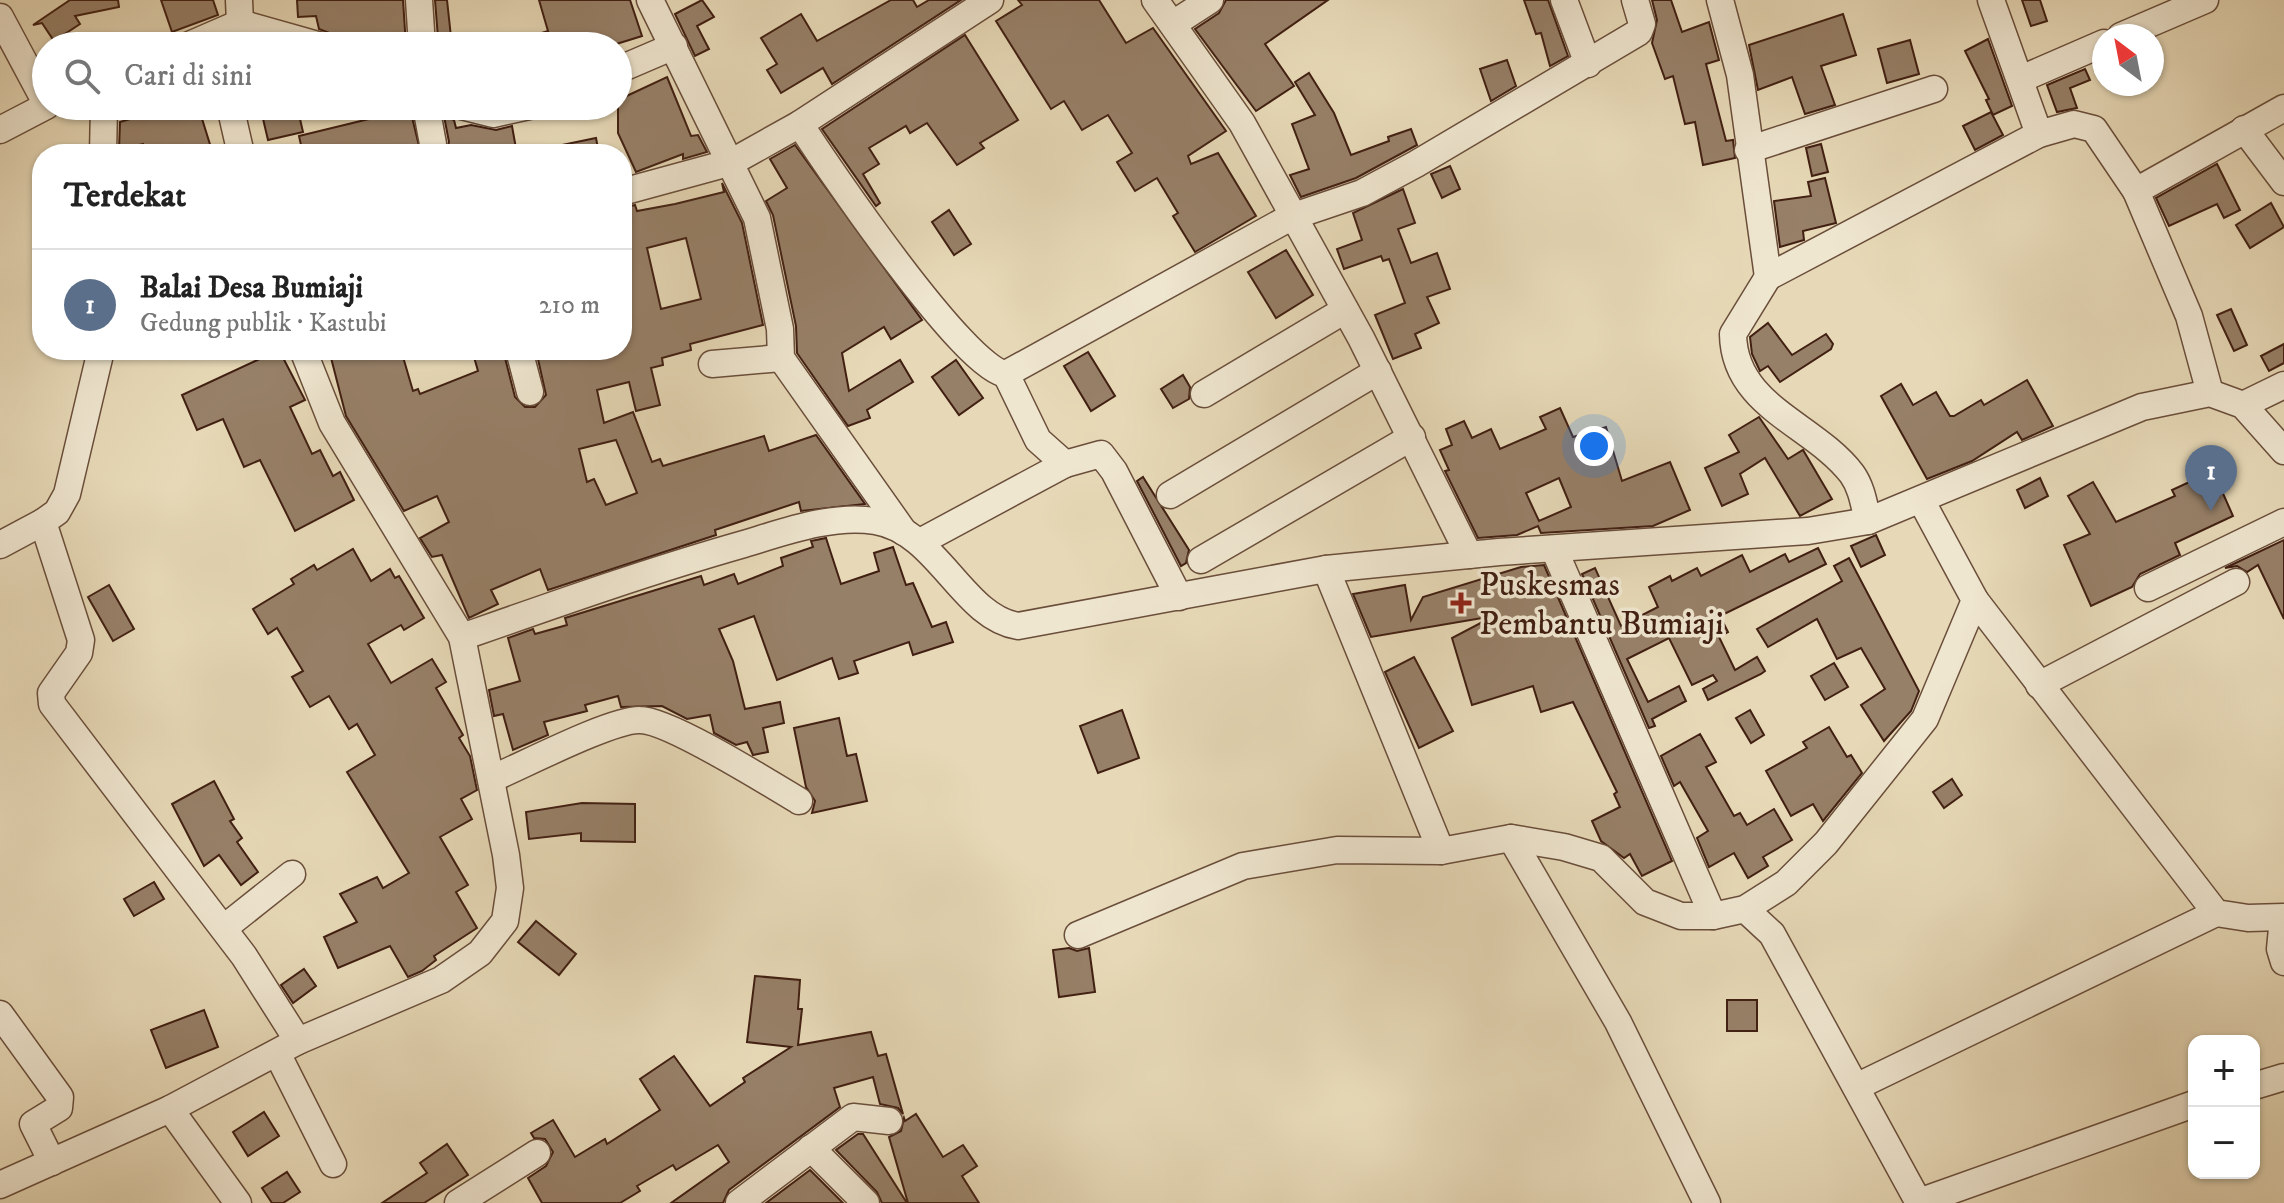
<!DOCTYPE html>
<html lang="id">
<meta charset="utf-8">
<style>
:root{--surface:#fff;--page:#f2f2f2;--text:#222;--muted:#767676;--line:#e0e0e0;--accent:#8f2418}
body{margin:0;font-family:"IM FELL DW Pica",serif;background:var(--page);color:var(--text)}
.controls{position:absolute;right:24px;bottom:24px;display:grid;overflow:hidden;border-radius:16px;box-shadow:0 2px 6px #0004}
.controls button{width:72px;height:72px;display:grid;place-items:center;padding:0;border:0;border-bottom:2px solid var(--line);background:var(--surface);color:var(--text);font:40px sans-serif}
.compass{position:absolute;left:2092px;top:24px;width:72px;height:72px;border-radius:50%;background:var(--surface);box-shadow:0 2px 6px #0004;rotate:328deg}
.you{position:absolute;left:1594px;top:446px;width:28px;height:28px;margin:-20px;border:6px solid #fff;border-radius:50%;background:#1a73e8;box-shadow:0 0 0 12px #1a73e833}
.badge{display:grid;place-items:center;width:52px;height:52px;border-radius:50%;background:var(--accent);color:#fff;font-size:26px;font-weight:700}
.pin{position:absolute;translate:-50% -66px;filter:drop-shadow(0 2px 4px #0008)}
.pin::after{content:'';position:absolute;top:42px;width:28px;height:24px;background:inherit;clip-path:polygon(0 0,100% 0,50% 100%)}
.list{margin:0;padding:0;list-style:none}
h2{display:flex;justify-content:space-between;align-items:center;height:104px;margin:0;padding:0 32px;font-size:34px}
h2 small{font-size:26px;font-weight:400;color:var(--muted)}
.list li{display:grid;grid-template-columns:52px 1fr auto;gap:24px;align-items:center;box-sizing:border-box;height:112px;padding:0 32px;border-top:2px solid var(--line)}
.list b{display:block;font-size:30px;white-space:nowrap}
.list p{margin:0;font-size:26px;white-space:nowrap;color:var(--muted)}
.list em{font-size:26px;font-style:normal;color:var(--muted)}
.icon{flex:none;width:44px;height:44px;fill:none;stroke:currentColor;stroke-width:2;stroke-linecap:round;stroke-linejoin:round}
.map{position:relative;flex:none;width:2284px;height:1203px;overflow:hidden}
.search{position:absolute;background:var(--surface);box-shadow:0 2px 6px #0004;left:32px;top:32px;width:600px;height:88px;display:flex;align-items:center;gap:20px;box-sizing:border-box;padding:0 28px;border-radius:44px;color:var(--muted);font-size:30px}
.panel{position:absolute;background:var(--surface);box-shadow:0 2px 6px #0004;left:32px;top:144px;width:600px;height:216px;border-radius:32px}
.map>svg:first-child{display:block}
.building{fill:#978068;stroke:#411f12;stroke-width:2;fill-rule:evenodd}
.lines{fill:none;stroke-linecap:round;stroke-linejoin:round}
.minor-casing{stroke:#6a4e3b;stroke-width:29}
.minor{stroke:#efe6d0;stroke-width:26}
.poi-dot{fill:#8f2418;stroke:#efe6d0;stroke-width:3}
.labels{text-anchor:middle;stroke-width:7;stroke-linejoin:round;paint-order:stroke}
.poi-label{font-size:34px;fill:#411f12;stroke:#efe6d0;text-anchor:start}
</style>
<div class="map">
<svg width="2284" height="1203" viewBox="0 0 2284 1203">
<rect width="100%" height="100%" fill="#e7d9b7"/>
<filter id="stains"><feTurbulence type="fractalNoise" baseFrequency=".0025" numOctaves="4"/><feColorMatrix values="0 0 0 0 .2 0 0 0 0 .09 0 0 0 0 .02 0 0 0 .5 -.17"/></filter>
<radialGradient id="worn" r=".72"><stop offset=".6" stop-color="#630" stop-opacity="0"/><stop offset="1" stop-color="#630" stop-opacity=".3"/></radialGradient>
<g class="building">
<path d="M70 0H118L119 7 75 16 80 24 54 41 42 23 33 25Z"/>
<path d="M161 0H213L218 15 172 32Z"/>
<path d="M297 0H403L406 46H373L372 35 337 43 332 34 319 29 316 16 298 17Z"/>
<path d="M435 0H447L451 37 438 38Z"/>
<path d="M539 0H630L642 36 610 46H604L602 37 575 46H514L513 42 548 31Z"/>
<path d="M702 0 714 17 697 26 709 49 695 56 675 14Z"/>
<path d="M891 0H913L917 7 929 0H961L832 84 823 68 781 93 767 70 777 64 761 38 801 14 817 41Z"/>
<path d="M1018 0H1099L1126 43 1153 28 1226 131 1188 156 1191 164 1218 153 1256 216 1195 252 1173 216 1178 213 1157 178 1135 191 1117 162 1132 153 1108 115 1082 130 1064 101 1051 109 996 21 1022 5Z"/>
<path d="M1226 0H1328L1265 44 1294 86 1256 111 1195 29 1219 13Z"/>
<path d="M1524 0H1548L1568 56 1550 66 1541 33 1536 34Z"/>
<path d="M1652 0H1671L1682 32 1709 22 1719 60 1706 64 1726 141 1733 140 1735 158 1703 165 1695 122 1685 124 1673 76 1665 79 1652 43 1657 20Z"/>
<path d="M2022 0H2040L2047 21 2031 26Z"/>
<path d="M1843 14 1856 55 1821 66 1835 105 1805 114 1792 77 1758 90 1749 45Z"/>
<path d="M965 35 1018 120 980 143 984 148 957 165 927 123 910 133 906 126 869 148 879 164 863 174 880 203 876 206 822 129Z"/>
<path d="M1988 39 2012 106 1993 115 1986 100 1989 99 1965 51Z"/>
<path d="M1910 40 1919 74 1887 83 1878 49Z"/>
<path d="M1507 60 1516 86 1491 101 1480 69Z"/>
<path d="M2085 69 2090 80 2070 88 2077 108 2057 112 2047 85Z"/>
<path d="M1309 73 1334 113 1351 155 1389 141 1388 137 1411 129 1417 145 1356 178 1301 197 1290 175 1309 169 1292 124 1315 115 1295 82Z"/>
<path d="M667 77 691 136 698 135 707 152 683 159V154L636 172 618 133V100Z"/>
<path d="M127 106H150L152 114 198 106 213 154H145L143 144 119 150 120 122 130 119Z"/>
<path d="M260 106H297L303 132 268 140Z"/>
<path d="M410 109 421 154H303L299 136Z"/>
<path d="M1991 112 2003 135 1975 150 1963 126Z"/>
<path d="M444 116 454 120 456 128 471 125 496 130 512 126 517 154H445L449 142Z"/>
<path d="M596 138 599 154H552V147Z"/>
<path d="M1821 144 1828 172 1812 176 1806 148Z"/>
<path d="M795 145 922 320 891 339 884 327 842 353 849 391 900 360 913 382 867 410 870 418 848 426 797 353 796 326 773 215 766 201 787 188 770 159Z"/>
<path d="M2217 164 2240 210 2224 218 2217 204 2169 226 2156 198Z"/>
<path d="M1450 166 1460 189 1442 198 1431 174Z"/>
<path d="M1825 178 1836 223 1803 231 1804 240 1780 247 1774 201 1811 196 1808 182Z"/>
<path d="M722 183 742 223 763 325 690 344 691 350 662 358 663 365 651 368 660 405 636 411 629 382 597 390 604 423 633 412 652 462 660 459 663 466 764 436 769 451 816 435 865 504 801 511 799 502 715 530 716 535 548 590 540 569 491 590 498 604 469 618 442 555 432 557 420 538 449 522 437 496 404 511 346 416 329 350H401L413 391 418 389 420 394 478 371 472 350H503L515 397 525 407H535L546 395 536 350H622V292L629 290 622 262V208L635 205 637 211 675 204 724 192ZM686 238 701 299 661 309 647 248ZM616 440 637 493 606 505 594 479 587 482 579 449Z"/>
<path d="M1403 189 1415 223 1398 229 1411 263 1437 253 1450 289 1427 297 1439 323 1415 334 1421 348 1393 359 1375 315 1405 303 1389 259 1383 261 1381 256 1344 269 1337 249 1362 240 1353 213Z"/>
<path d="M2271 203 2284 227 2250 248 2236 225Z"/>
<path d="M949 210 971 244 954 255 932 222Z"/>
<path d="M1286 250 1313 295 1276 318 1248 272Z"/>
<path d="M2231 309 2247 345 2234 351 2217 315Z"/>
<path d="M1768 323 1792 355 1826 334 1833 344 1831 349 1780 382 1768 366 1760 371 1752 354 1750 337Z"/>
<path d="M2284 344V363L2269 371 2261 356Z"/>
<path d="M279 350 305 400 290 407 312 454 320 450 333 476 340 472 354 500 295 531 260 460 244 467 223 419 197 430 182 395Z"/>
<path d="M1088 352 1115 396 1091 411 1064 366Z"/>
<path d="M956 360 983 398 959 415 932 377Z"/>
<path d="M1183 375 1190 387 1189 399 1173 408 1161 389Z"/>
<path d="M2027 380 2053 426 2022 440 2017 432 1972 461 1927 479 1881 396 1901 384 1913 405 1936 392 1950 416H1954L1981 400 1984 405Z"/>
<path d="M1560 408 1573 437 1606 427 1622 481 1670 462 1690 510 1653 526 1541 533 1538 526 1517 535 1478 538 1445 471 1449 470 1440 450 1452 445 1446 429 1464 421 1472 438 1491 429 1500 449 1546 429 1540 417ZM1559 478 1571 507 1539 521 1526 493Z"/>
<path d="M1759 417 1788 459 1803 450 1832 499 1800 516 1765 458 1740 474 1748 494 1722 506 1705 468 1739 452 1729 435Z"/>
<path d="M2213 471 2233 516 2175 543 2180 555 2140 574 2132 587 2091 606 2064 545 2090 534 2068 496 2093 482 2116 522 2175 496 2172 490Z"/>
<path d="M1143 477 1189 550 1186 563 1181 566 1137 481Z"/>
<path d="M2040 478 2048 496 2025 508 2017 490Z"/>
<path d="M1876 535 1885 555 1861 567 1851 546Z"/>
<path d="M826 538 841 584 879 571 874 553 893 547 906 585 913 583 932 627 946 622 953 642 913 655 909 642 854 661 858 673 839 679 832 658 777 680 754 616 719 629 733 661 745 709 780 702 784 723 763 728 768 752 753 755 747 742 736 745 714 733 710 715 687 719 662 706 621 707 618 696 585 705 587 711 544 722 548 735 513 750 503 714 494 716 489 690 520 681 508 638 533 629 535 634 567 625 565 618 701 576 704 585 734 574 738 584 783 566 781 558 813 547 811 541Z"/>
<path d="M2284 540V619L2258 565 2247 572 2237 566 2225 568Z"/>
<path d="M1818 548 1826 564 1720 616 1728 632 1719 637 1735 670 1757 657 1765 671 1761 674 1708 700 1703 689 1717 681 1713 675 1692 685 1669 638 1627 659 1648 702 1679 686 1686 701 1652 719 1655 726 1649 728 1582 574 1595 568 1621 626 1658 607 1649 587 1670 576 1672 581 1697 568 1701 576 1742 555 1750 572 1785 554 1789 562Z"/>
<path d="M353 549 371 581 390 569 395 578 399 576 424 618 404 630 401 625 368 644 391 683 432 659 446 682 436 688 463 735 459 738 470 756 477 790 461 799 472 819 440 837 468 885 456 892 477 928 434 956 436 960 422 971 408 977 390 946 338 968 324 937 357 922 340 894 377 877 383 888 409 873 347 772 375 755 357 724 349 729 329 696 310 707 292 677 303 671 277 628 268 634 253 609 294 584 291 579 314 565 317 570Z"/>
<path d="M1849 558 1919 691 1911 711 1884 741 1861 705 1885 689 1861 648 1837 659 1817 619 1768 647 1757 629 1842 581 1834 566Z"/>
<path d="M1544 565 1672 861 1642 876 1630 854 1624 858 1601 841 1592 821 1620 807 1614 794 1617 792 1573 702 1541 712 1533 686 1472 705 1452 638 1494 616 1371 637 1353 594 1405 585 1411 620 1423 597 1521 567Z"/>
<path d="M109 585 134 629 113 641 88 597Z"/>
<path d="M1414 657 1453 731 1419 748 1385 672Z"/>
<path d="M1834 663 1848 687 1825 700 1811 676Z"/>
<path d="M1122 710 1139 758 1098 773 1080 726Z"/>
<path d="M1750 710 1764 735 1751 743 1736 718Z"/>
<path d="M839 718 847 756 856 754 867 801 812 813 815 801 806 787 794 728Z"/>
<path d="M1829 727 1847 757 1851 755 1862 773 1823 821 1813 804 1791 816 1766 771 1807 748 1803 742Z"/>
<path d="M1700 734 1716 762 1706 767 1734 816 1740 813 1747 825 1774 809 1792 840 1763 857 1768 866 1748 878 1734 853 1709 867 1697 838 1708 831 1680 782 1674 786 1661 756Z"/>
<path d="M1952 779 1962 795 1944 808 1933 792Z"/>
<path d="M214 781 234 819 230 821 242 838 237 842 258 872 241 885 219 855 204 866 172 804Z"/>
<path d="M582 803 635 804V842L581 841V833L529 839 526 812Z"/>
<path d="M154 882 164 899 134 916 124 899Z"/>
<path d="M536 921 576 954 559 975 518 942Z"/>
<path d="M1069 948 1077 951 1089 948 1095 992 1059 997 1053 950Z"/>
<path d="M304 969 316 986 293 1003 281 985Z"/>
<path d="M755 976 800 980 798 1009H802L798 1045 871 1032 878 1056 886 1054 903 1114 898 1108 880 1104 873 1077 834 1088 840 1107 729 1190 723 1203H671L729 1162 718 1145 676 1170 673 1165 637 1186 640 1191 620 1203H542L528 1178 546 1166 553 1152 545 1139 534 1138 531 1133 553 1120 575 1157 605 1139 607 1144 660 1110 640 1079 674 1056 710 1106 745 1082 743 1078 791 1047 747 1042Z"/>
<rect x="1727" y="1000" width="30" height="31"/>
<path d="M204 1010 218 1047 166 1068 151 1030Z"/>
<path d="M264 1112 279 1136 248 1156 233 1132Z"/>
<path d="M916 1114 943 1157 963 1145 977 1166 962 1176 979 1203H908L889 1137 901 1131 904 1118 905 1121Z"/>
<path d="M858 1134H863L907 1203H882L877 1192 836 1150Z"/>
<path d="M447 1144 468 1175 424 1203H382L427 1173 420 1163Z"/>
<path d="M810 1170 843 1203H766Z"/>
<path d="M287 1172 300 1192 283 1203H272L262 1188Z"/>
</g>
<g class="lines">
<defs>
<g id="minor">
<path d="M419 0 422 46"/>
<path d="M650 0 757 218 780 329 781 358 904 532"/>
<path d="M1155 0 1242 123 1361 338 1469 555"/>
<path d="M1564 0 1588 64"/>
<path d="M1720 0 1740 75 1768 277 2039 134"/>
<path d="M1991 0 2039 134 2074 124 2094 129 2136 191"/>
<path d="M0 17 46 103"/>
<path d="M1173 24 1210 0"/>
<path d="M2121 36 2205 0"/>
<path d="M187 46 240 23 321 46"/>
<path d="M234 46 240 23 239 0"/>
<path d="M618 70 674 46"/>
<path d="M2021 79 2104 43"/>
<path d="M230 106 241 154"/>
<path d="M426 106 433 144"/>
<path d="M461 106 493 114 529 106"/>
<path d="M800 124C826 165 966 371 1006 374L1291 217 1362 193 1416 164 1639 32 1642 24 1635 0"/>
<path d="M2244 129 2284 182"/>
<path d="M0 130 46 106"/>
<path d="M1748 150 1934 89"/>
<path d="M103 154 104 106"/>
<path d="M622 192 732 162 800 124 990 0"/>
<path d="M1768 277 1733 334C1734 407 1814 424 1852 474 1862 488 1864 505 1868 521"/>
<path d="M101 350 67 494 57 512 43 522 81 640 79 653 51 693 52 704 244 956 298 1041"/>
<path d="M519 350 530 392"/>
<path d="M712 364 781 358"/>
<path d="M1006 374 1038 440 1065 464"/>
<path d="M2210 393 2189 316 2136 191 2284 108"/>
<path d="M1204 394 1345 310"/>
<path d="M2243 405 2284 385"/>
<path d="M1170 495 1378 371"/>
<path d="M920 542 1065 464 1101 454 1114 471 1179 597"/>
<path d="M0 545 43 522"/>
<path d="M1554 549 1713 916"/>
<path d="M1201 560 1412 437"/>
<path d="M1326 569 1441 851 1511 838 1564 847 1601 858 1645 902 1681 916H1713L1745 909 1786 883 1826 843 1925 719 1975 600 1921 500"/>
<path d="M2148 588 2284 522"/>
<path d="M1975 600 2216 913 2248 918 2284 917"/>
<path d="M462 637C556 604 649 571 744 544 784 532 833 514 875 521 938 531 962 617 1018 626L1326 569 1499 552 1808 531 1868 521 2142 407 2210 393 2243 405 2284 451"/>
<path d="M2039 685 2236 582"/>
<path d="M491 779C522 766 612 719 640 720 669 720 769 783 799 801"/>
<path d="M1511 838 1618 1022 1707 1203"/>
<path d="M1745 909 1772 934 1919 1203"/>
<path d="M2283 918 2280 949 2284 962"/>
<path d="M224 928 292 874"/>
<path d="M1078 935 1243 866 1337 850 1441 851"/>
<path d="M0 1014 60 1097 59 1108 33 1124 52 1162"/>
<path d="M277 1053 333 1164"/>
<path d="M2254 1086 2284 1077"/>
<path d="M1856 1087 2216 913"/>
<path d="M170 1109 238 1203"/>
<path d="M811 1148 866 1203"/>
<path d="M0 1185 170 1109 298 1041 441 980 480 953 505 921 510 888 506 855 462 637 332 423 303 350"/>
<path d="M1919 1202 2194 1104"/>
<path d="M458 1203 537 1153"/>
<path d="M739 1203 853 1117 889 1121"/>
</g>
</defs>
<use href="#minor" class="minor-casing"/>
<use href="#minor" class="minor"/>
</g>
<path class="poi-dot" d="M1457 591h8v8h8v8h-8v8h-8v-8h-8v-8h8z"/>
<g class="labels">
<g class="poi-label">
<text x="1479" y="595">Puskesmas<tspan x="1479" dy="39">Pembantu Bumiaji</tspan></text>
</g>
</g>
<rect width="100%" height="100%" filter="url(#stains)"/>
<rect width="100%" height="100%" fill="url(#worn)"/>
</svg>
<div class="controls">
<button>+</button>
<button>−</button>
</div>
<svg class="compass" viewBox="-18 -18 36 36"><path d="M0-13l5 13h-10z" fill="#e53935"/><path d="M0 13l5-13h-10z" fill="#767676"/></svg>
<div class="you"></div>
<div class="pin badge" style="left:2211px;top:511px;background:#5c6f8a">1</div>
<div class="search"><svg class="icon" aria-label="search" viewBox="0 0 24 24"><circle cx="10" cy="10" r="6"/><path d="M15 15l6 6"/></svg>Cari di sini</div>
<section class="panel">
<h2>Terdekat<small></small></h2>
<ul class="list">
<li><span class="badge" style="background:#5c6f8a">1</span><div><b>Balai Desa Bumiaji</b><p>Gedung publik · Kastubi</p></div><em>210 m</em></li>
</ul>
</section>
</div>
